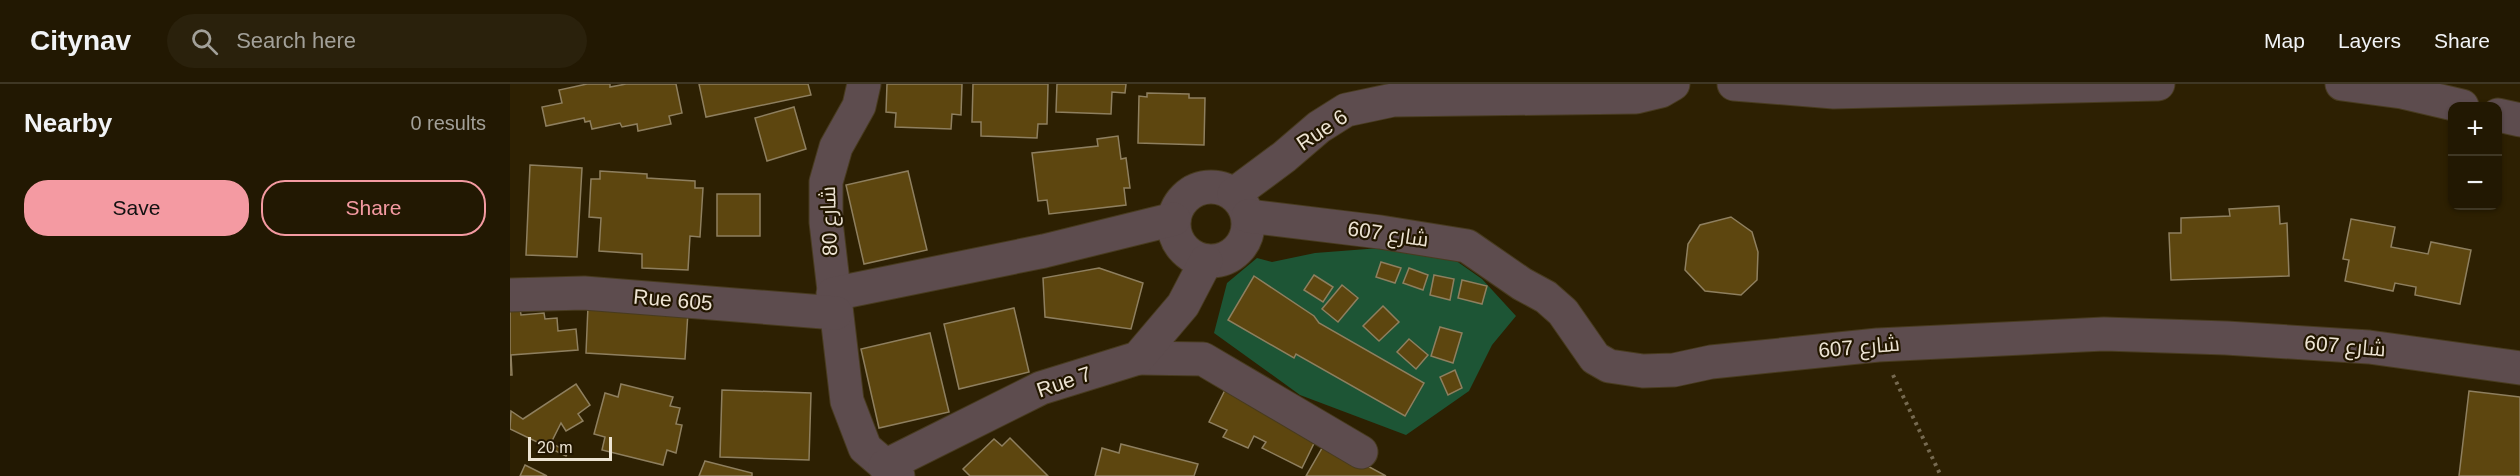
<!DOCTYPE html>
<meta charset="utf-8">
<style>
:root{--surface:#221802;--page:#2a210c;--text:#f1f3f6;--muted:#a2a099;--line:#3f3724;--accent:#f49aa2}
body{margin:0;font-family:Helvetica,Cairo,sans-serif;background:var(--page);color:var(--text)}
.controls{position:absolute;right:18px;top:18px;display:grid;overflow:hidden;border-radius:12px;box-shadow:0 2px 4px #0004}
.controls button{width:54px;height:54px;display:grid;place-items:center;padding:0;border:0;border-bottom:2px solid var(--line);background:var(--surface);color:var(--text);font:30px sans-serif}
.scale{position:absolute;left:18px;bottom:15px;width:84px;box-sizing:border-box;padding-left:6px;border:3px solid #ede4d3;border-top:0;font-size:16px;line-height:21px;white-space:nowrap;color:#ede4d3;-webkit-text-stroke:4px #231700;paint-order:stroke}
.list{margin:0;padding:0;list-style:none}
h2{display:flex;justify-content:space-between;align-items:center;height:78px;margin:0;padding:0 24px;font-size:26px}
h2 small{font-size:20px;font-weight:400;color:var(--muted)}
.actions{display:flex;gap:12px;padding:18px 24px}
.actions a{flex:1;padding:14px 0;border:2px solid var(--accent);border-radius:24px;text-align:center;font-size:21px;color:var(--accent)}
.actions .main{background:var(--accent);color:#111}
.icon{flex:none;width:33px;height:33px;fill:none;stroke:currentColor;stroke-width:2;stroke-linecap:round;stroke-linejoin:round}
.map{position:relative;flex:none;width:2010px;height:392px;overflow:hidden}
header{display:flex;align-items:center;gap:36px;box-sizing:border-box;height:84px;padding:0 30px;background:var(--surface);border-bottom:2px solid var(--line)}
header strong{font-size:28px}
nav{display:flex;gap:33px;margin-inline-start:auto;font-size:21px}
.search{width:420px;height:54px;background:var(--page);display:flex;align-items:center;gap:15px;box-sizing:border-box;padding:0 21px;border-radius:33px;color:var(--muted);font-size:22px}
main{display:flex}
aside{flex:1;background:var(--surface)}
.map>svg:first-child{display:block}
.green{fill:#1d5535}
.building{fill:#5d460f;stroke:#8e7f5f;stroke-width:1.5}
.lines{fill:none;stroke-linecap:round;stroke-linejoin:round}
.minor-casing{stroke:#483b1f;stroke-width:35}
.path{stroke:#766a51;stroke-width:4;stroke-dasharray:3 4.5;stroke-linecap:butt}
.minor{stroke:#5d4c4e;stroke-width:33}
.labels{text-anchor:middle;stroke-width:4.5;stroke-linejoin:round;paint-order:stroke}
.street-label{font-size:21px;fill:#ede4d3;stroke:#231700}
</style>
<header>
<strong>Citynav</strong>
<div class="search"><svg class="icon" aria-label="search" viewBox="0 0 24 24"><circle cx="10" cy="10" r="6"/><path d="M15 15l6 6"/></svg>Search here</div>
<nav><a>Map</a><a>Layers</a><a>Share</a></nav>
</header>
<main>
<aside>
<h2>Nearby<small>0 results</small></h2>
<ul class="list">
</ul>
<div class="actions"><a class="main">Save</a><a>Share</a></div>
</aside>
<div class="map">
<svg width="2010" height="392" viewBox="0 0 2010 392">
<rect width="100%" height="100%" fill="#2d2002"/>
<path class="green" d="M870 164 935 169 972 195 1006 232 982 261 959 307 896 351 790 311 704 249 717 199 747 174 762 178 805 169Z"/>
<g class="building">
<path d="M77 0H100V3L116 0H166L172 29 159 32 161 40 128 47 127 40 112 43 110 39 82 45 80 37 75 38 74 34 36 42 32 23 52 19 49 6Z"/>
<path d="M189 0H298L301 11 196 33Z"/>
<path d="M377 0H452L451 31 442 30 441 45 385 43 386 29 376 28Z"/>
<path d="M463 0H538L537 40H528L527 54 471 52V38H462Z"/>
<path d="M547 0H616L615 9 602 8 601 30 546 28Z"/>
<path d="M637 9 679 10V14H695L694 61 628 59 629 12 637 13Z"/>
<path d="M284 23 296 65 257 77 245 34Z"/>
<path d="M608 52 611 75 616 74 620 104H614L616 121 539 130 537 116 528 117 522 69 588 62 587 55Z"/>
<path d="M20 81 72 84 67 173 16 171Z"/>
<path d="M90 87 137 90V94L185 97V104H193L190 153 180 152 178 186 132 184V170L89 167 91 134 79 133 81 95H90Z"/>
<path d="M398 87 417 166 354 180 336 101Z"/>
<rect x="207" y="110" width="43" height="42"/>
<path d="M1769 122 1770 140 1777 139 1779 192 1661 196 1659 149H1671V134L1720 132 1719 125Z"/>
<path d="M1221 133 1242 148 1248 168 1247 196 1231 211 1195 207 1175 186 1178 160 1190 141Z"/>
<path d="M1841 135 1885 143 1881 163 1918 170 1921 158 1961 166 1950 220 1905 211 1906 203 1885 199 1883 207 1835 197 1839 176 1833 175Z"/>
<path d="M871 178 891 184 885 199 866 193Z"/>
<path d="M589 184 633 199 621 245 535 233 533 194Z"/>
<path d="M899 184 918 191 913 206 893 199Z"/>
<path d="M804 191 823 203 813 218 794 206Z"/>
<path d="M924 191 944 195 940 216 920 211Z"/>
<path d="M744 192 804 232 809 239 914 299 895 332 786 270 784 274 718 236Z"/>
<path d="M952 196 977 202 972 220 948 214Z"/>
<path d="M832 201 848 214 828 238 812 225Z"/>
<path d="M78 222 178 228 175 275 76 269Z"/>
<path d="M873 222 889 238 869 257 853 242Z"/>
<path d="M10 224 11 231 34 229 35 235 47 234 48 247 66 245 68 266 1 271 2 291H0V225Z"/>
<path d="M504 224 519 288 449 305 434 240Z"/>
<path d="M930 243 952 249 943 279 921 272Z"/>
<path d="M420 249 439 328 369 344 351 265Z"/>
<path d="M899 255 918 271 906 285 887 268Z"/>
<path d="M945 286 952 304 938 311 930 293Z"/>
<path d="M66 300 80 321 68 330 73 337 56 347 51 339 41 359 58 368 56 372 0 345 1 327 13 335Z"/>
<path d="M111 300 163 313 160 322 170 324 166 340 172 341 166 369 157 366 153 381 92 366 95 353 84 350 95 309 108 313Z"/>
<path d="M212 306 301 309 299 376 210 373Z"/>
<path d="M715 306 808 351 792 384 752 364 756 358 744 352 738 364 713 353 717 346 699 338Z"/>
<path d="M1959 307 2010 313V392H1949Z"/>
<path d="M500 354 538 392H460L453 385 484 355 492 362Z"/>
<path d="M815 359 876 392H796Z"/>
<path d="M611 360 688 380 684 392H585L592 364 609 369Z"/>
<path d="M195 377 242 389V392H189Z"/>
<path d="M15 381 37 392H10Z"/>
</g>
<g class="lines">
<defs>
<g id="minor">
<path d="M354 0 349 22 326 63 316 98V138L337 317 355 364 388 392"/>
<path d="M1224 0 1324 8 1648 0"/>
<path d="M1832 0 1892 8 1952 22"/>
<path d="M1988 31 2010 36"/>
<circle cx="701" cy="140" r="37"/>
<path d="M724 110 774 73 809 43 836 26 883 16 1126 13 1151 7 1163 0"/>
<path d="M738 132 870 148 957 162 1012 200 1036 213 1053 228 1085 274 1099 282 1133 287 1164 286 1201 278 1368 261 1594 250 1716 254 1859 263 2010 284"/>
<path d="M323 210 534 167 664 135"/>
<path d="M0 211 74 209 326 229"/>
<path d="M628 274 693 275 851 368"/>
<path d="M375 382 531 304 628 274 673 221 696 177"/>
</g>
</defs>
<use href="#minor" class="minor-casing"/>
<path class="path" d="M1383 291 1431 392"/>
<use href="#minor" class="minor"/>
</g>
<g class="labels">
<g class="street-label">
<text transform="translate(812 46) rotate(-34)" y="7">Rue 6</text>
<text transform="translate(319 137) rotate(-92)" y="7">شارع 80</text>
<text transform="translate(878 150) rotate(8)" y="7">شارع 607</text>
<text transform="translate(163 216) rotate(5)" y="7">Rue 605</text>
<text transform="translate(1835 262) rotate(5)" y="7">شارع 607</text>
<text transform="translate(1349 263) rotate(-5)" y="7">شارع 607</text>
<text transform="translate(554 298) rotate(-19)" y="7">Rue 7</text>
</g>
</g>
</svg>
<div class="controls">
<button>+</button>
<button>−</button>
</div>
<div class="scale">20 m</div>
</div>
</main>
